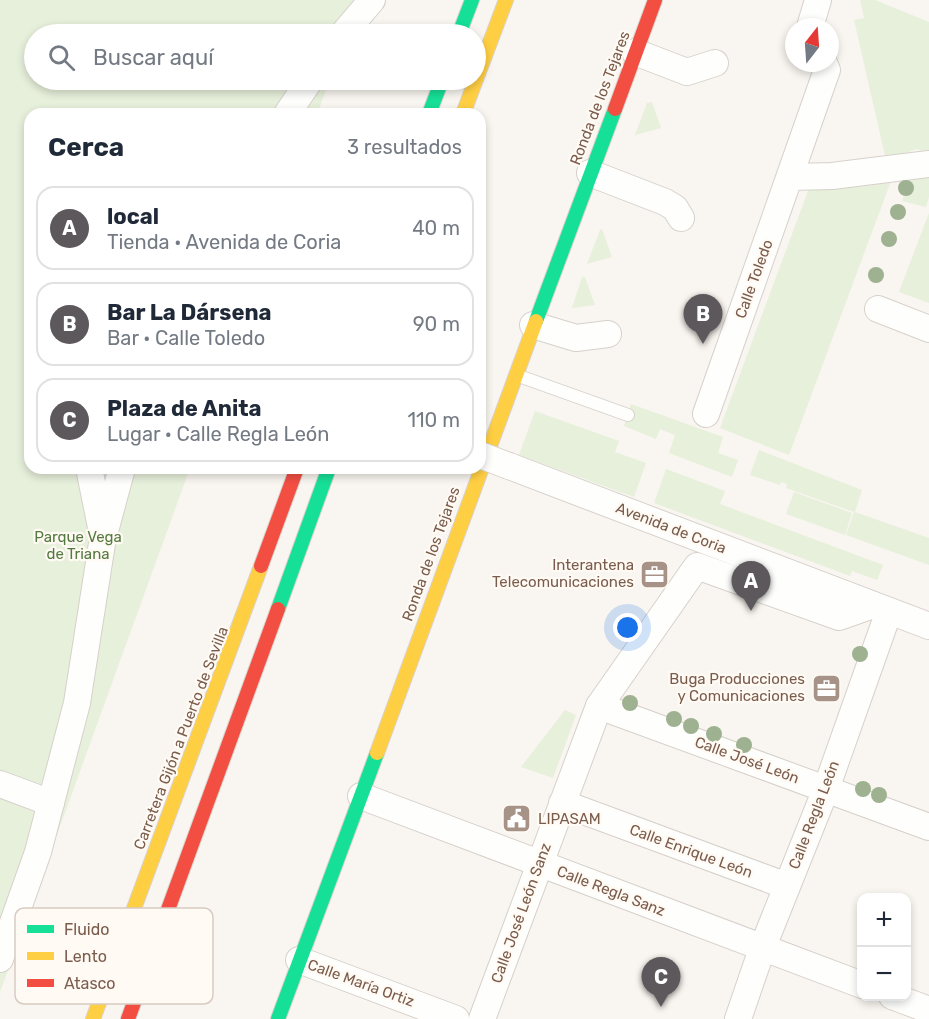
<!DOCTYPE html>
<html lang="es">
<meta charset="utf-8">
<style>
:root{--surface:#fff;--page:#f6f6f7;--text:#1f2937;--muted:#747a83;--line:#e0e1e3;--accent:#5c585b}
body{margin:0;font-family:Rubik,sans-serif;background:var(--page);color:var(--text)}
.controls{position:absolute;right:18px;bottom:18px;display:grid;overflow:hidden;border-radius:12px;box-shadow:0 3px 9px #0003}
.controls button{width:54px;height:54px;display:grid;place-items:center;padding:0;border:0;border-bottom:2px solid var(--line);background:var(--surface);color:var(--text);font:30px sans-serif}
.compass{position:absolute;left:785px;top:18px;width:54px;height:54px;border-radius:50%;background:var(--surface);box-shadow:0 3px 9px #0003;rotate:17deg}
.you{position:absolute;left:628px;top:628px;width:21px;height:21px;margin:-15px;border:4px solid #fff;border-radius:50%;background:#1a73e8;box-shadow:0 0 0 9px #1a73e833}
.badge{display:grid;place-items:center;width:39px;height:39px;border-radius:50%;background:var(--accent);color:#fff;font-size:20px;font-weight:700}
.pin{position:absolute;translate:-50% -50px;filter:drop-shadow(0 2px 3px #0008)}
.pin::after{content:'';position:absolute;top:32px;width:21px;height:18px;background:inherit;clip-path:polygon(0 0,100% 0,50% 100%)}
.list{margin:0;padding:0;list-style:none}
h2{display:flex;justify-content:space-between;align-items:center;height:78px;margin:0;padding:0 24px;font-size:26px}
h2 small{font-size:20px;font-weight:400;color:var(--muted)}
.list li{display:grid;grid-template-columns:39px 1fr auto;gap:18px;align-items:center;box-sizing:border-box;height:84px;margin:0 12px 12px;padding:0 12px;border:2px solid var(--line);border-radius:18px}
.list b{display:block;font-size:22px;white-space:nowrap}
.list p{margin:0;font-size:20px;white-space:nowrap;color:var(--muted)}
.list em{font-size:20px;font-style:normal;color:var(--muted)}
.icon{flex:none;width:33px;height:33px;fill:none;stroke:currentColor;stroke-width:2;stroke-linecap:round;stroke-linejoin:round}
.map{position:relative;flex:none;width:929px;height:1019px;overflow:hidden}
.search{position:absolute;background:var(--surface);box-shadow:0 3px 9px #0003;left:24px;top:24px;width:462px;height:66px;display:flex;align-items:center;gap:15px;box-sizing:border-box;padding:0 21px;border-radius:33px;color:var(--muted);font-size:22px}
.panel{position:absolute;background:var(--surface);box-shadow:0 3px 9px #0003;left:24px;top:108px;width:462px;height:366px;border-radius:18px}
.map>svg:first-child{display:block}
.green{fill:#e7f0db}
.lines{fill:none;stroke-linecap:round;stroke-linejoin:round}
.lane-casing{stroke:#d7d1cb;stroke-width:14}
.street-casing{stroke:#d7d1cb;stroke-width:28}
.fast-casing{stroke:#d9d2cb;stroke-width:16}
.slow-casing{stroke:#d9d2cb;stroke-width:16}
.jam-casing{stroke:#d9d2cb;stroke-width:16}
.lane{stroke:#fefefd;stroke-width:12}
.street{stroke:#fefefd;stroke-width:26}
.fast{stroke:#16e098;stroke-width:14}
.slow{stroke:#ffcf43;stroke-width:14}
.jam{stroke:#f24e42;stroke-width:14}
.street-bridge-casing{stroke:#d7d1cb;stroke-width:28;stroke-linecap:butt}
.street-bridge{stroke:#fefefd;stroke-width:26}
.tree{fill:#9eb190}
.labels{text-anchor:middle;stroke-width:4.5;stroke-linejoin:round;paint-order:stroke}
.street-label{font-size:15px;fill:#7a5c4d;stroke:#fffaf3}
.park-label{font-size:15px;fill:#537a41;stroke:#fffaf3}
.poi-label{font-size:15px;fill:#7a5c4d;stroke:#fffaf3;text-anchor:end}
.key{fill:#fffaf3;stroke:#d7cbc1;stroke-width:1.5}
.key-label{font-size:16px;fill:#7a5c4d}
</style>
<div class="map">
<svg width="929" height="1019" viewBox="0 0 929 1019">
<rect width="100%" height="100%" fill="#f9f5f0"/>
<g class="green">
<path d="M0 0H359L346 34H34V80H330L317 114H30V468H190L0 992Z"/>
<path d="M860 0H875L929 22V153L917 149 886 160 854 20 864 18Z"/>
<path d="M652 102 661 128 635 135 647 103Z"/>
<path d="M894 173 789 455 720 428 811 183Z"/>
<path d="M912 176 929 177V197L926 207 902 201Z"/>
<path d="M929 213V303L899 292Z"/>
<path d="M602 229 612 257 587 264 600 230Z"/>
<path d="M582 277H585L595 305 572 308Z"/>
<path d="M631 404 723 437 718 453 738 460 732 477 669 453 675 435 660 429 656 439 624 426Z"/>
<path d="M535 411 619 441 615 452 646 463 634 497 519 455Z"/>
<path d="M759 450 862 490 855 512 929 538V565L846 535 854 512 786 488 787 484 781 482 780 485 750 475Z"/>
<path d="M666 469 725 491 720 504 883 565 877 580 852 571 850 576 654 503Z"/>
<path d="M794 492 852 513 845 535 786 514Z"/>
<path d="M565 710 576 715 553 778 521 767Z"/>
</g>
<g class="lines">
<defs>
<path id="lane" d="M519 376 628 415"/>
<g id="street">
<path d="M810 27 818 0"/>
<path d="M343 34 372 0"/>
<path d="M635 52 687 72 715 63"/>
<path d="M287 114 310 80"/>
<path d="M590 173 665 202 675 208 681 218"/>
<path d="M791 177 832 176 929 164"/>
<path d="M878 309 929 329"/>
<path d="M533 325 576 338 608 334"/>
<path d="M706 414 827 70 824 63"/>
<path d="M509 466 929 626"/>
<path d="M105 531 122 468"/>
<path d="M599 706 929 827"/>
<path d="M0 784 51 803"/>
<path d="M361 796 862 985"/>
<path d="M562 803 787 886"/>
<path d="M0 959 38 852 77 703 103 537 89 468"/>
<path d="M299 960 456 1019"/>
<path d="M892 996 929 1010"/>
<path d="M482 1019 599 706 697 566 839 617 873 605"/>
<path d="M738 1019 762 949 826 789 889 611"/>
</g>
<g id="fast">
<path d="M459 34 472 0"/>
<path d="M429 114 442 80"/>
<path d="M536 321 615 109"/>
<path d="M278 609 329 468"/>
<path d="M278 1019 377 753"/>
</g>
<g id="slow">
<path d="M463 114 506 0"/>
<path d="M377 753 536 321"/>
<path d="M93 1019 261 566"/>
</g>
<g id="jam">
<path d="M615 109 655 0"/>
<path d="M261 566 297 468"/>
<path d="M128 1019 278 609"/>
</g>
</defs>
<use href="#lane" class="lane-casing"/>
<use href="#street" class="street-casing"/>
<use href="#fast" class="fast-casing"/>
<use href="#slow" class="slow-casing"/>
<use href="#jam" class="jam-casing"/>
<use href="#lane" class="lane"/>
<use href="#street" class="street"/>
<use href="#fast" class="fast"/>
<use href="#slow" class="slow"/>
<use href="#jam" class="jam"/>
<defs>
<path id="street-bridge" d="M480 455 509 466"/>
</defs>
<use href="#street-bridge" class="street-bridge-casing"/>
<use href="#street-bridge" class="street-bridge"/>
</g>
<g class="tree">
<circle cx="906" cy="188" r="8"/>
<circle cx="898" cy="212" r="8"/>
<circle cx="889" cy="239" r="8"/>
<circle cx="876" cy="275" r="8"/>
<circle cx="860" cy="654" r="8"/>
<circle cx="630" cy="703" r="8"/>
<circle cx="674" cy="719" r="8"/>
<circle cx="691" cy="726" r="8"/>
<circle cx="714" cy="734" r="8"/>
<circle cx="744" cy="745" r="8"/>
<circle cx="863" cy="789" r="8"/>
<circle cx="879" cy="795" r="8"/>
</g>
<defs>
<symbol id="office-square" viewBox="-11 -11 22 22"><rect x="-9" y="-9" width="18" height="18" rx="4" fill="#a69286" stroke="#fffaf3"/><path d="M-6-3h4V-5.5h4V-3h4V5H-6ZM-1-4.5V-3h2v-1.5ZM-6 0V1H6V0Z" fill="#fff"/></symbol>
<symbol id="civic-square" viewBox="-11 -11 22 22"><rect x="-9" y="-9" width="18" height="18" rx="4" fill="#a69286" stroke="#fffaf3"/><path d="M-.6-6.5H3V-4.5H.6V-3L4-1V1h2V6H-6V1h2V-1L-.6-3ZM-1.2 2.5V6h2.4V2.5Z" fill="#fff"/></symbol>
</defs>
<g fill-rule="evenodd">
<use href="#office-square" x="638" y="558" width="33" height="33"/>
<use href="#office-square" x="810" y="672" width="33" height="33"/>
<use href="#civic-square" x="500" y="802" width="33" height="33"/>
</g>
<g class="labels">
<g class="street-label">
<text transform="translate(600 98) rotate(-69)" y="5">Ronda de los Tejares</text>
<text transform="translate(754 279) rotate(-70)" y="5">Calle Toledo</text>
<text transform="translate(671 528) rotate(21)" y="5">Avenida de Coria</text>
<text transform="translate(431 554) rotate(-70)" y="5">Ronda de los Tejares</text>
<text transform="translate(181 738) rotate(-69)" y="5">Carretera Gijón a Puerto de Sevilla</text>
<text transform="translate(747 760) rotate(20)" y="5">Calle José León</text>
<text transform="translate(814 815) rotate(-69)" y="5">Calle Regla León</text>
<text transform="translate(691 851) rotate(20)" y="5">Calle Enrique León</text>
<text transform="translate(611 891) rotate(21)" y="5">Calle Regla Sanz</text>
<text transform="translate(521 913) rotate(-70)" y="5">Calle José León Sanz</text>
<text transform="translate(361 983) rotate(20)" y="5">Calle María Ortiz</text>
</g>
<g class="park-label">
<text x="78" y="542">Parque Vega<tspan x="78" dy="17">de Triana</tspan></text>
</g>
<g class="poi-label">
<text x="634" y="570">Interantena<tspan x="634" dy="17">Telecomunicaciones</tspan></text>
<text x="805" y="684">Buga Producciones<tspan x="805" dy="17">y Comunicaciones</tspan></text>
<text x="538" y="824" text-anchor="start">LIPASAM</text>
</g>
</g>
<rect x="15" y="908" width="198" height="96" rx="9" class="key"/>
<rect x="27" y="925" width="27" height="8" fill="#16e098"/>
<rect x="27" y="952" width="27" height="8" fill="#ffcf43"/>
<rect x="27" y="979" width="27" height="8" fill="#f24e42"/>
<g class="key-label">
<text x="64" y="935">Fluido</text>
<text x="64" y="962">Lento</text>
<text x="64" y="989">Atasco</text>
</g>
</svg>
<div class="controls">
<button>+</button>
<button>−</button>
</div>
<svg class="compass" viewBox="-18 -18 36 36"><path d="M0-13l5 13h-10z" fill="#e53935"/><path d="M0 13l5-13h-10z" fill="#747a83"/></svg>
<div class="you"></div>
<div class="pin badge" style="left:751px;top:611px">A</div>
<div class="pin badge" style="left:703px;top:344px">B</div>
<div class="pin badge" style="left:661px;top:1007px">C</div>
<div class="search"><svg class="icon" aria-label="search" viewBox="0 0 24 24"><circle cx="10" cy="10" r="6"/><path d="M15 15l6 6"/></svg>Buscar aquí</div>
<section class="panel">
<h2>Cerca<small>3 resultados</small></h2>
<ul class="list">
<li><span class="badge">A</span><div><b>local</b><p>Tienda · Avenida de Coria</p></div><em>40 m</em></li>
<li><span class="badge">B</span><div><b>Bar La Dársena</b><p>Bar · Calle Toledo</p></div><em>90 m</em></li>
<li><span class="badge">C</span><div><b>Plaza de Anita</b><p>Lugar · Calle Regla León</p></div><em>110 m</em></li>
</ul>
</section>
</div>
